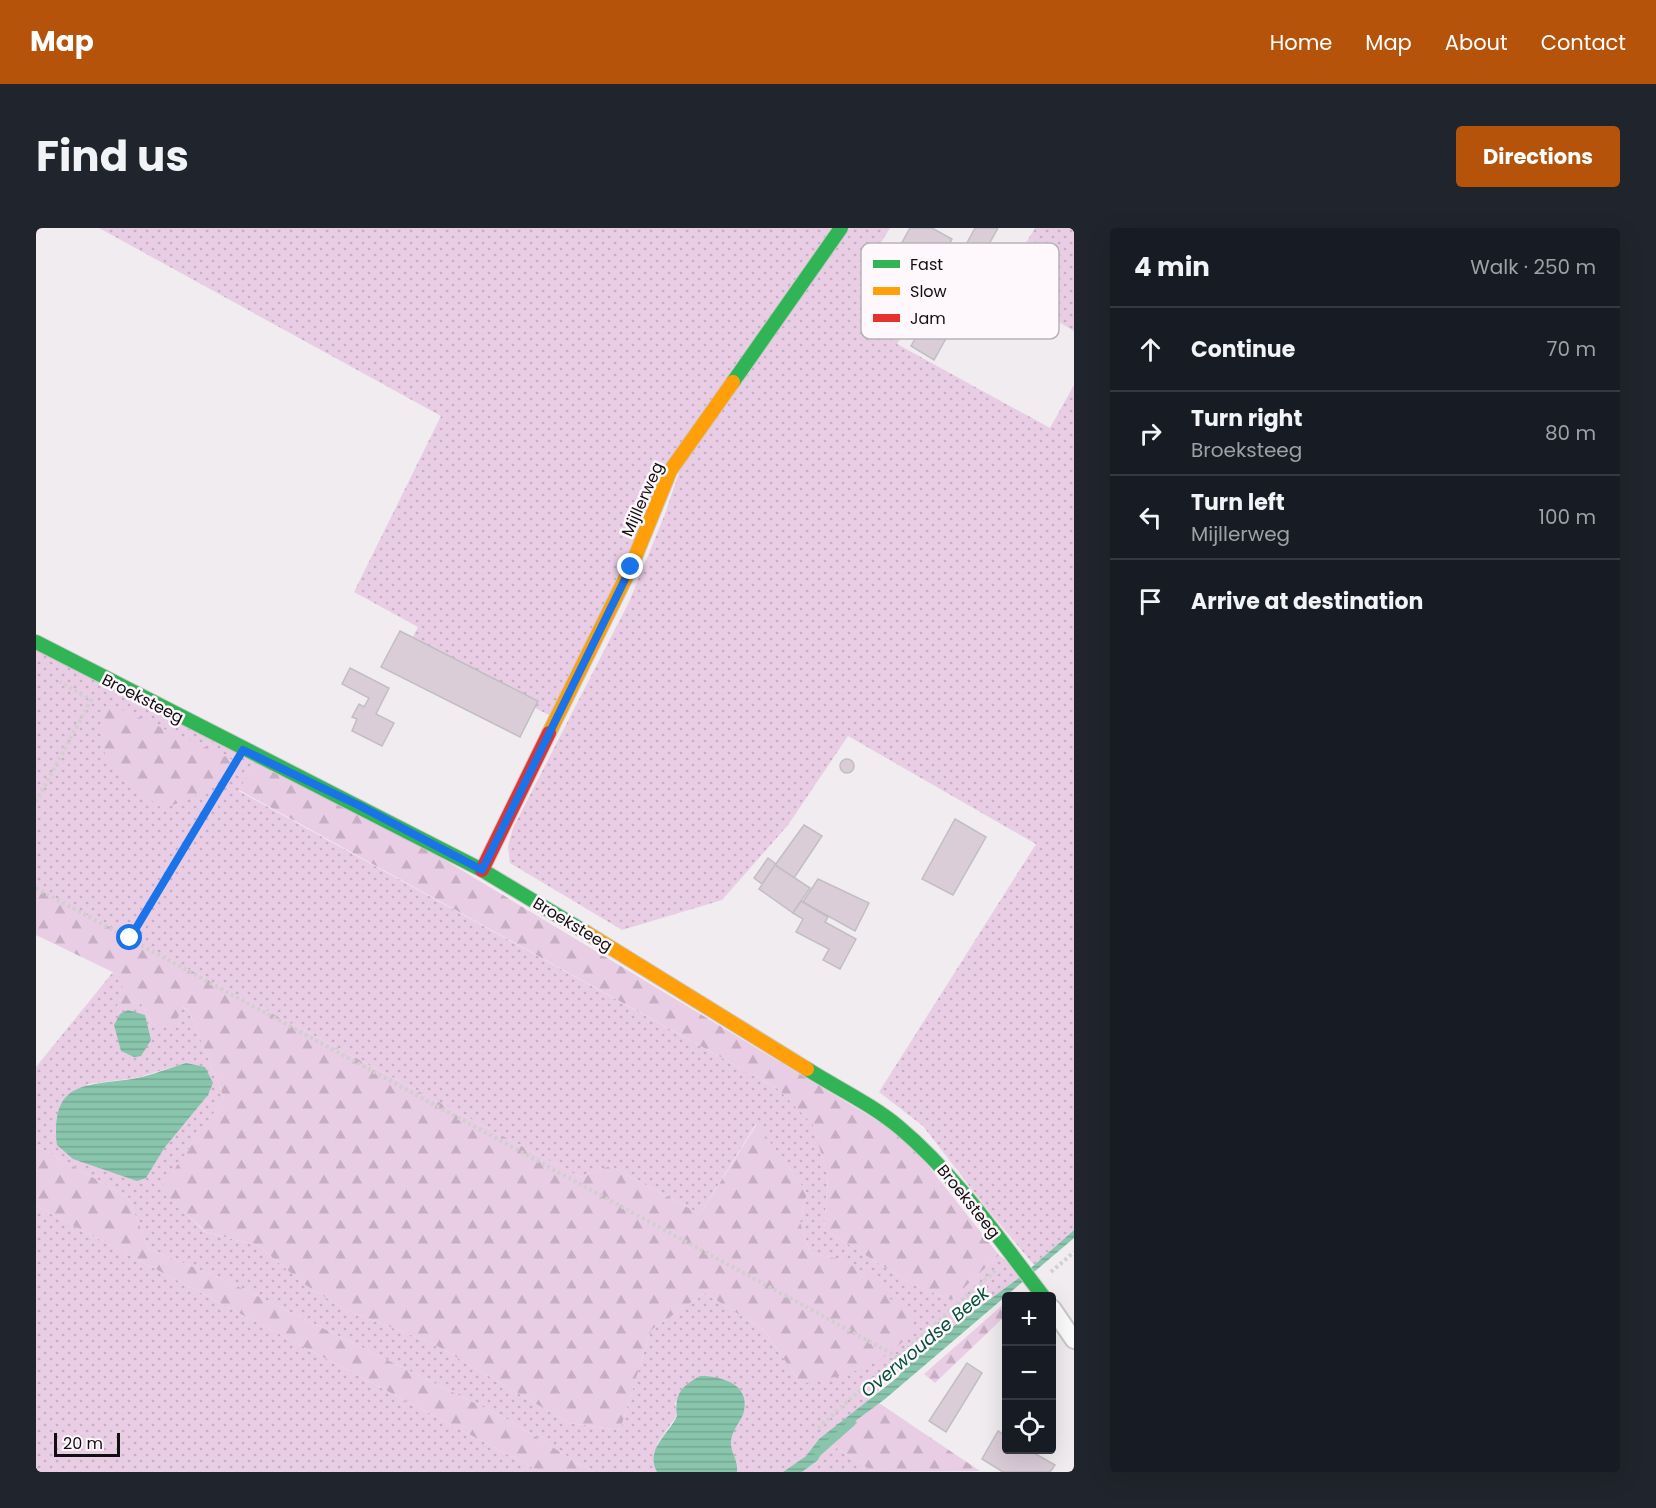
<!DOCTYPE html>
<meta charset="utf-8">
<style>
:root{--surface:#171b24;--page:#20242c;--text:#f1f3f6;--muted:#9ea1a6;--line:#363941;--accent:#b45309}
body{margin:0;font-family:Poppins,sans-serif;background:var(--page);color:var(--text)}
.controls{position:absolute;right:18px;bottom:18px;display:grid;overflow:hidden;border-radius:6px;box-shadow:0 6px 24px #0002}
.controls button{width:54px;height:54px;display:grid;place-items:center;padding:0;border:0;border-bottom:2px solid var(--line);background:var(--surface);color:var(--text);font:30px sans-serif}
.scale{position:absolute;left:18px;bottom:15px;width:66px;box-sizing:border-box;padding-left:6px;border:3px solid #110f10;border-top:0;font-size:16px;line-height:21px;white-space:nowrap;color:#110f10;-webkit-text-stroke:4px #fef8fd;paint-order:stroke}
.stop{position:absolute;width:18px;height:18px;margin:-14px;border:4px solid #1a73e8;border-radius:50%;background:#fff}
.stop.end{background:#1a73e8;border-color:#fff;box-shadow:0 2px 6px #0008}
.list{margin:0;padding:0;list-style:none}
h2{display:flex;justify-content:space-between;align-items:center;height:78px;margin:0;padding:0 24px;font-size:26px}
h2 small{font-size:20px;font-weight:400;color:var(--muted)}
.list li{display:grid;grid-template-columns:39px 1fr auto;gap:18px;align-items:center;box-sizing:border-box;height:84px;padding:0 24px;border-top:2px solid var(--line)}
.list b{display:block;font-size:22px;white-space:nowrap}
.list p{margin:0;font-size:20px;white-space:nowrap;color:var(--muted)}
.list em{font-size:20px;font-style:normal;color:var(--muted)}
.icon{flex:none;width:33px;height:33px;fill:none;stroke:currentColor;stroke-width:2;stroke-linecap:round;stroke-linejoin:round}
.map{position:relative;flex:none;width:1038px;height:1244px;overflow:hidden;border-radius:6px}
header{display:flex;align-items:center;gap:36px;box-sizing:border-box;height:84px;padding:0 30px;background:var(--accent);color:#fff}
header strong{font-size:28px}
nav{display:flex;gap:33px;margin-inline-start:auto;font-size:21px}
.intro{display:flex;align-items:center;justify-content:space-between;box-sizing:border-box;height:144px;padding:0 36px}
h1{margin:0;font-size:42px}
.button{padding:15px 27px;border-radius:6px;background:var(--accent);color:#fff;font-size:21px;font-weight:700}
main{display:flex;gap:36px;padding:0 36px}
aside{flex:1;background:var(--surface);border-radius:6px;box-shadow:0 6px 24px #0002}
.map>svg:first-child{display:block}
.grass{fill:url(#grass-dots);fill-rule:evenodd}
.forest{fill:url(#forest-firs)}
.water{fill:url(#water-rules)}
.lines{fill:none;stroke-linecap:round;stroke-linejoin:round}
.stream{stroke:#89c5ad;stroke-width:7}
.building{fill:#dbcdd8;stroke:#c1bec1;stroke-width:1.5}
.street-casing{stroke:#cac8c9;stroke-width:20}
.fast-casing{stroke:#cac8c9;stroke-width:16}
.slow-casing{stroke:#cac8c9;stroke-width:16}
.jam-casing{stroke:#cac8c9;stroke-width:16}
.path{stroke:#d1cfd0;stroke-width:4;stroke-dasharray:3 3;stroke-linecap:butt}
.street{stroke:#fdfcfd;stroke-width:16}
.fast{stroke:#30b455;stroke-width:14}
.slow{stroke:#ff9f0a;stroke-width:14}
.jam{stroke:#e5322d;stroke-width:14}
.route{stroke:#1a73e8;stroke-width:8}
.labels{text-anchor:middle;stroke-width:5;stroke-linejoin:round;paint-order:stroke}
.street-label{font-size:16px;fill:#110f10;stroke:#fef8fd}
.water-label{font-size:18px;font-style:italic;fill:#05513a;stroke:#fef8fd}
.key{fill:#fef8fd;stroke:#b7b2b6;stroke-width:1.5}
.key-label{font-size:16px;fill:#110f10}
</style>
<header>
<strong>Map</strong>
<nav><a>Home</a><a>Map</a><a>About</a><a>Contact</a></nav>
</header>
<div class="intro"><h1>Find us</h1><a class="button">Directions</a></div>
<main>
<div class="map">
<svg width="1038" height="1244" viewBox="0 0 1038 1244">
<defs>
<pattern id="grass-dots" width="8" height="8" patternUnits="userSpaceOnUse" patternTransform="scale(1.5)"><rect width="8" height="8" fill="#e9cde5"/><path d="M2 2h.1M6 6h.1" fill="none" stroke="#c7afc3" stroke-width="1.8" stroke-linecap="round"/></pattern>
<pattern id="forest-firs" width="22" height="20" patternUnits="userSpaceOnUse" patternTransform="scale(1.5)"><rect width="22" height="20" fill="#e9cde5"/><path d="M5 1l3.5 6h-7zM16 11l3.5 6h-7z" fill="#c7afc3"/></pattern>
<pattern id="water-rules" width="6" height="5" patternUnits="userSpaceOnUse" patternTransform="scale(1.5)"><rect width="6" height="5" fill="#89c5ad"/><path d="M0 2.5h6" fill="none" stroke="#75a894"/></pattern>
</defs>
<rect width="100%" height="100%" fill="#f0ecef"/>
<g class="grass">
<path d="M63 0H795L607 295 515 488 373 416 382 399 318 364 405 188Z"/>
<path d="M814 0H854L839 24 898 57 861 116 1014 200 1038 157V1002L998 1037 952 982 887 898 843 864 1000 616 812 508 752 597 686 672 586 702 474 635 472 618 477 600 593 374 629 286 647 233Z"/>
<path d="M999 0H1038V103L992 76 1014 39 987 20Z"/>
<path d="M0 421 220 532 203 563 742 861 777 896 792 949 788 1001 874 1055 915 1072 963 1027 988 1046 876 1129 837 1168 812 1191 783 1211 770 1228 747 1244H701C703 1236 699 1232 697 1225 691 1209 700 1197 708 1183L664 1148 639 1175 641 1187 621 1216V1244H557L469 1190 189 1052 113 1021 92 969 0 918V839L77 744 90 750 79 787 103 772 116 795 146 779 153 783 188 870 125 962 169 1004 223 1018 268 1056 310 1082 396 1115 533 1195 584 1202 615 1102 669 1065 728 1102 765 1156 852 1071 803 1031 774 1025 764 994 771 965 720 896 664 986 574 938 544 949 0 660ZM150 835 129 919 110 950 51 856 100 850Z"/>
<path d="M0 978 505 1244H0Z"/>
<path d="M791 1214 838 1244H766L782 1232Z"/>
</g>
<g class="forest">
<path d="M71 475 197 532 164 566 127 581C110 569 73 540 67 521 62 506 67 490 71 475Z"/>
<path d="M220 532 339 590 870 910 963 1027 915 1072 874 1055 788 1001 792 949 777 897 742 861 203 562Z"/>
<path d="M0 660 544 949 574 938 664 986 721 896 771 965 764 994 774 1025 803 1031 847 1054 852 1071 871 1073 878 1101C845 1141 813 1147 765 1156L728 1102 669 1065 615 1102 584 1202 533 1195 396 1115 310 1082 268 1056 223 1018 170 1004 124 962 188 870 153 783 147 779 136 801 116 795 103 772 78 788 89 750 0 707Z"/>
<path d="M0 918 92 969 113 1021 189 1052 469 1190 557 1244H505L0 978Z"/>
<path d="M970 1074V1087L899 1155 888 1146Z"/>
<path d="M843 1175 944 1243 838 1244 791 1214Z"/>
</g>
<g class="water">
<path d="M92 782 109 787 115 812 105 828 98 829 85 823 78 797 84 786Z"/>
<path d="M150 835 169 839 177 855 172 867 129 919 110 950 101 953 37 931 21 917C15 854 46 858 96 851 114 848 133 840 150 835Z"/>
<path d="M1038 1002V1010L849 1171 791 1214 782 1232 766 1244H747L770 1228 783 1211 862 1149 876 1129 988 1046Z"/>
<path d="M664 1148C684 1148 714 1155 708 1183 706 1193 696 1201 695 1213 694 1224 703 1233 701 1244H621C609 1221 632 1207 641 1188 638 1166 646 1158 664 1148Z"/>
</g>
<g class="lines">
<path class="stream" d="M782 1225 816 1195"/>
</g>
<g class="building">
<path d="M874 0H896L916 11 890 56 854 36Z"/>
<path d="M939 0H962L948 25 931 15Z"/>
<path d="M909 58 932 71 898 132 875 118Z"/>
<path d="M364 403 502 473 484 509 345 439Z"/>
<path d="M314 440 353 460 340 486 358 495 346 518 316 503 321 491 316 489 323 476 328 479 333 470 306 456Z"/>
<circle cx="811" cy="538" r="7"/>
<path d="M919 591 950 609 917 667 886 651Z"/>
<path d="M768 597 786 608 758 650 739 637Z"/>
<path d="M732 630 740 636 726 656 718 650Z"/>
<path d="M739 637 774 660 757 685 723 661Z"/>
<path d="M782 651 833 675 819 703 767 674Z"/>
<path d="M765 673 792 689 789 694 820 711 804 741 787 732 793 721 760 704 767 691 757 685Z"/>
<path d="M931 1135 946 1145 910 1204 893 1193Z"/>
<path d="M962 1203 970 1208V1222H993L1019 1237 1014 1244H967L946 1231Z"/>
</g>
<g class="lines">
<defs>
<path id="street" d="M1016 1080 1038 1112"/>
<g id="fast">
<path d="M697 154 805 0"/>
<path d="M0 414 446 642 551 705"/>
<path d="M771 841C801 860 837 877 864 900 920 947 963 1011 1007 1068"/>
</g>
<g id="slow">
<path d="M513 505 595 339 634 243 697 154"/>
<path d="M551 705 771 841"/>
</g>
<path id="jam" d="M446 642 513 505"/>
</defs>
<use href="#street" class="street-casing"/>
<use href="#fast" class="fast-casing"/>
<use href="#slow" class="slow-casing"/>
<use href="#jam" class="jam-casing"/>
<g class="path">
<path d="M0 574 55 472 24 454"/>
<path d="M0 660 862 1129"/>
<path d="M94 710 197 538"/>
<path d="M1015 1044 1038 1024"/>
<path d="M782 1200 961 1041"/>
</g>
<use href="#street" class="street"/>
<use href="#fast" class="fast"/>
<use href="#slow" class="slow"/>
<use href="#jam" class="jam"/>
</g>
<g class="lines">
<path class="route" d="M94 710 207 522 324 578 446 642 595 339"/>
</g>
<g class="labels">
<g class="street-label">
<text transform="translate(606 271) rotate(-66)" y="6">Mijllerweg</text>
<text transform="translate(107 470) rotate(27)" y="6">Broeksteeg</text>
<text transform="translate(537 696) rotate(31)" y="6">Broeksteeg</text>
<text transform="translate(933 973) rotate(51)" y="6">Broeksteeg</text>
</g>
<g class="water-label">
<text transform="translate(889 1114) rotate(-40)" y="6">Overwoudse Beek</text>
</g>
</g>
<rect x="825" y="15" width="198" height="96" rx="9" class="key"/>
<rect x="837" y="32" width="27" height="8" fill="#30b455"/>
<rect x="837" y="59" width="27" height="8" fill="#ff9f0a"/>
<rect x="837" y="86" width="27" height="8" fill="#e5322d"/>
<g class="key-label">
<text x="874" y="42">Fast</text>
<text x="874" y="69">Slow</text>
<text x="874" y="96">Jam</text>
</g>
</svg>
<div class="controls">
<button>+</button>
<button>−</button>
<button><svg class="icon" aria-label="locate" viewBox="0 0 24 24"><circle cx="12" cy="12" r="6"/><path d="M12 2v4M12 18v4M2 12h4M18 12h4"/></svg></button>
</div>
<div class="scale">20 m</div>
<div class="stop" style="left:94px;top:710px"></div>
<div class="stop end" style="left:595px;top:339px"></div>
</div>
<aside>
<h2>4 min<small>Walk · 250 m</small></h2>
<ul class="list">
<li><svg class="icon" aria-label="ahead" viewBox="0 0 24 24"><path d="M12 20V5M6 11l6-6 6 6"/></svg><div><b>Continue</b></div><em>70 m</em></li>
<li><svg class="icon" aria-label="right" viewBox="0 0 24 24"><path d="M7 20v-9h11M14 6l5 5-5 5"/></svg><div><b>Turn right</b><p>Broeksteeg</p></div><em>80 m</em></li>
<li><svg class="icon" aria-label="left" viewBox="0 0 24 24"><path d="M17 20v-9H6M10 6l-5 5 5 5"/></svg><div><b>Turn left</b><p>Mijllerweg</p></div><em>100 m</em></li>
<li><svg class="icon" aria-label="arrive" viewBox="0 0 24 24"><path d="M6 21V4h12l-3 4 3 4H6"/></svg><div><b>Arrive at destination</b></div></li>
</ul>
</aside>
</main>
